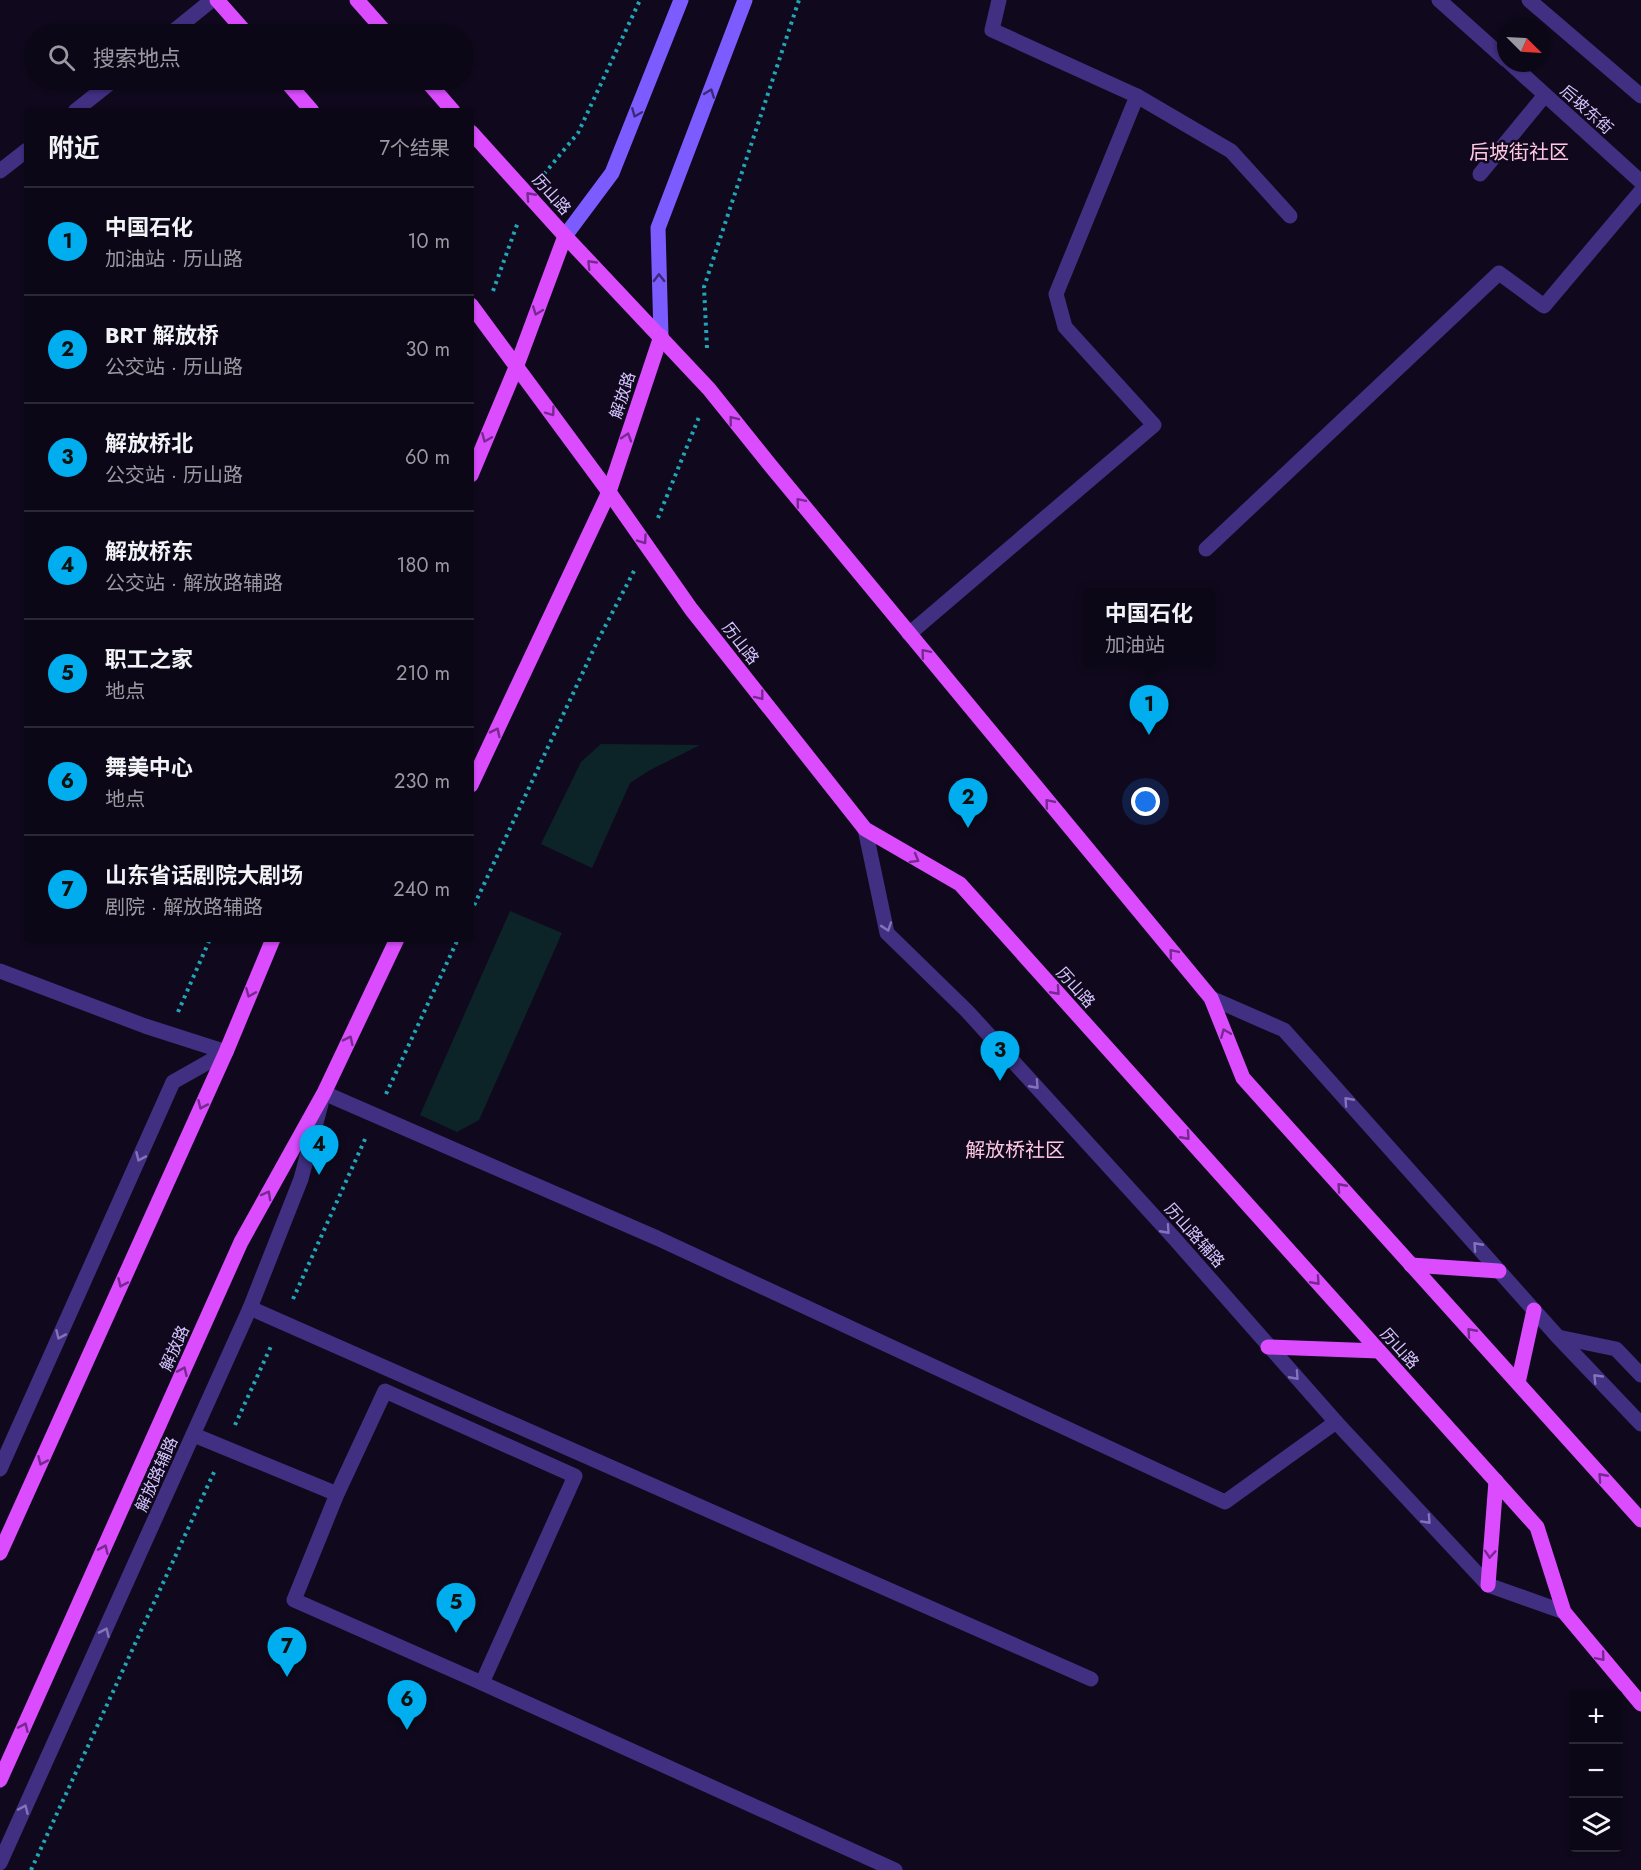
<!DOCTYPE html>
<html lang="zh">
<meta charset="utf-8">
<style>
:root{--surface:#0c0716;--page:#1a1523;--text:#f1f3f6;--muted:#9a99a1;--line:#2c2835;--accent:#00aef0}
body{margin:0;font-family:Jost,"Noto Sans SC",sans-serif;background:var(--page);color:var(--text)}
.controls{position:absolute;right:18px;bottom:18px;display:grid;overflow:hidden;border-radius:6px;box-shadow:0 2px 4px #0004}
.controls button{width:54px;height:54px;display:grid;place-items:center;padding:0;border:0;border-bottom:2px solid var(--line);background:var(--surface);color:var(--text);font:30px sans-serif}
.compass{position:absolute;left:1497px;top:18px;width:54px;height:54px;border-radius:50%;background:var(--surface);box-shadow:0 2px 4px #0004;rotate:114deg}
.you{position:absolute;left:1146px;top:802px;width:21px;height:21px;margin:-15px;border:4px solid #fff;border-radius:50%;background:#1a73e8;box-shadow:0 0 0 9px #1a73e833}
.badge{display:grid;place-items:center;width:39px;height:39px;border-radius:50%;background:var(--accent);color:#111;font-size:20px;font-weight:700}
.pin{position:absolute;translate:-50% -50px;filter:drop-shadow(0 2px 3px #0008)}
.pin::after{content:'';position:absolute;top:32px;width:21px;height:18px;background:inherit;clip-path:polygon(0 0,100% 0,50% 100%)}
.popup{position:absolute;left:1083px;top:588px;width:132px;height:78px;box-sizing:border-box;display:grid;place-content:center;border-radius:6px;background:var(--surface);filter:drop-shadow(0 2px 4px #0005);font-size:20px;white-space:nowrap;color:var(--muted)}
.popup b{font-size:22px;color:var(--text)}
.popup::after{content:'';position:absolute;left:50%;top:100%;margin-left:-12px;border:12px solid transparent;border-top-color:var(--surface)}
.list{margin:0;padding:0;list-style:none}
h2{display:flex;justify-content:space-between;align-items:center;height:78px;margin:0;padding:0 24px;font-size:26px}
h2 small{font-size:20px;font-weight:400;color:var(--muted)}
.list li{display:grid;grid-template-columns:39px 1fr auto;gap:18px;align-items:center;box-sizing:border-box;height:108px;padding:0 24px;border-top:2px solid var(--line)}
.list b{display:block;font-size:22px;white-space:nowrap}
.list p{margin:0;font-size:20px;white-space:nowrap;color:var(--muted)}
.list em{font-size:20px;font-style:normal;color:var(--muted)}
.icon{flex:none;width:33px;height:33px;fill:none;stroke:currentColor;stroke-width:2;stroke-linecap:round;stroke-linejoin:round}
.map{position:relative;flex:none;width:1641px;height:1870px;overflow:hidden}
.search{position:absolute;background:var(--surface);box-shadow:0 2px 4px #0004;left:24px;top:24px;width:450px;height:66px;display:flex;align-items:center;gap:15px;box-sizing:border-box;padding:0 21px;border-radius:33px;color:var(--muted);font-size:22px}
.panel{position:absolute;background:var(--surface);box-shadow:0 2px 4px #0004;left:24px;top:108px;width:450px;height:834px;border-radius:6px}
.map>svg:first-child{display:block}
.green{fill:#0c2427}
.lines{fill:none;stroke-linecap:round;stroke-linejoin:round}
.path{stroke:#20a6b8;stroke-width:4;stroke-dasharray:3 4.5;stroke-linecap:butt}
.service{stroke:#412f81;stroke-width:15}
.minor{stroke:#412f81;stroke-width:15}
.tertiary{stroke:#412f81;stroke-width:15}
.secondary{stroke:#7d5cff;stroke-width:15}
.primary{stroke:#db4cff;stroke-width:15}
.oneway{stroke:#3c2a77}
.oneway2{stroke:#762a8e}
.oneway3{stroke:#8472ba}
.labels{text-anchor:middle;stroke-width:5;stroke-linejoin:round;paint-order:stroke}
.street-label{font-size:16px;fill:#d6c5ff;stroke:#10091d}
.quarter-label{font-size:20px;fill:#ffc7e1;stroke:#10091d}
</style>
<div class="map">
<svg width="1641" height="1870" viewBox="0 0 1641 1870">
<rect width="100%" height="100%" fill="#10091d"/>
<g class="green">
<path d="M601 744 700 745 650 770 630 783 592 868 541 844 581 762Z"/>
<path d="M510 911 562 933 479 1120 457 1132 420 1115Z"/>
</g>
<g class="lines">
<g class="path">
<path d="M544 174 578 133 640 0"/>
<path d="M493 291 518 222"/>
<path d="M707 348 704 287 799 0"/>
<path d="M658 518 699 417"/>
<path d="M471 912 598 640 634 571"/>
<path d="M178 1012 210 939"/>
<path d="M386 1094 458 939"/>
<path d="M293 1299 366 1137"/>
<path d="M235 1425 272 1344"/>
<path d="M31 1870 215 1470"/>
</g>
<g class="service">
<path d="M865 829 887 933 967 1011 1174 1238 1336 1422 1488 1585 1564 1612"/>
<path d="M250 1308 1091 1679"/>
<path d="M1558 1337 1616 1349 1641 1375"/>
<path d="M385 1391 575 1476 482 1683 294 1600 337 1494Z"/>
<path d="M194 1435 337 1494"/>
<path d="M482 1683 895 1870"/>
</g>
<g class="minor">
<path d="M1439 0 1506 60"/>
<path d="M1529 0 1641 96"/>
<path d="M170 34 212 0"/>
<path d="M1510 63 1641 182"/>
<path d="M1137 96 1231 151 1290 216"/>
<path d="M75 111 114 80"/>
<path d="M0 171 27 150"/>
<path d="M1480 174 1545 95"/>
<path d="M1206 549 1499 273 1544 306 1641 191"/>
<path d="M909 634 1154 425 1065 327 1056 294 1137 96 992 30 999 0"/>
<path d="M0 971 145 1026 226 1052"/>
<path d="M324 1093 657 1238 1225 1502 1336 1422"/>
</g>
<g class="tertiary">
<path d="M1211 998 1284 1030 1558 1337 1641 1424"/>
<path d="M0 1469 173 1082 226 1052"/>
<path d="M0 1863 250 1308 301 1179 321 1104"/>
</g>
<g class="secondary">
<path d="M565 236 612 173 681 0"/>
<path d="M661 336 658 228 745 0"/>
</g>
<g class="primary">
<path d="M217 0 247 34"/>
<path d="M357 0 387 34"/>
<path d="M285 80 312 111"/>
<path d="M426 80 453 111"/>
<path d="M471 132 565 236 709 389 770 465 1211 998 1243 1078 1641 1520"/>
<path d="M471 305 609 492 691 609 865 829 960 884 1537 1527 1564 1612 1641 1704"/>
<path d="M471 475 517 365 565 236"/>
<path d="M471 785 609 492 661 336"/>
<path d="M1411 1265 1499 1271"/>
<path d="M1268 1347 1379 1351"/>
<path d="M1518 1383 1534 1310"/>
<path d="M0 1553 226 1052 273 939"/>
<path d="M1488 1585 1496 1481"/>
<path d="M0 1780 241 1242 324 1093 397 939"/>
</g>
</g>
<defs><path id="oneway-chevron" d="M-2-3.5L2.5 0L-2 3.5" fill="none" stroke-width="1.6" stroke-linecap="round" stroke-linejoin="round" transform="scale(1.5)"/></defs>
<g class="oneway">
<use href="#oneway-chevron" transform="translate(710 93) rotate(-69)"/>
<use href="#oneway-chevron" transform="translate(636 113) rotate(112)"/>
<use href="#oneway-chevron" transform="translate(659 278) rotate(-91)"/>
</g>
<g class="oneway2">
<use href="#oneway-chevron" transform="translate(530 196) rotate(-132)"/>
<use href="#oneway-chevron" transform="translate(591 264) rotate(-134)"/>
<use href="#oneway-chevron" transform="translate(537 311) rotate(111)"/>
<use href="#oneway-chevron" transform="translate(551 412) rotate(54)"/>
<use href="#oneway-chevron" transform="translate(733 420) rotate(-128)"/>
<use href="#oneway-chevron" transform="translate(627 437) rotate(-72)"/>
<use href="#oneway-chevron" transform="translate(486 438) rotate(113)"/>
<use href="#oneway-chevron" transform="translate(800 502) rotate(-130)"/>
<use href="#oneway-chevron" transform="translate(643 540) rotate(55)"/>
<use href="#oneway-chevron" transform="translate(925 653) rotate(-130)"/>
<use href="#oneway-chevron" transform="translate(760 696) rotate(52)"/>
<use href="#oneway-chevron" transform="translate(496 732) rotate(-64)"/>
<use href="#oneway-chevron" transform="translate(1049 803) rotate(-130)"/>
<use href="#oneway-chevron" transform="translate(915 859) rotate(30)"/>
<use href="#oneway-chevron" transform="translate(1173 953) rotate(-130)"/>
<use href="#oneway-chevron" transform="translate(1056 991) rotate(48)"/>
<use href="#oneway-chevron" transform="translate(250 993) rotate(113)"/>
<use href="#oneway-chevron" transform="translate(1225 1033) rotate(-112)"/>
<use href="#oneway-chevron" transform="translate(349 1040) rotate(-64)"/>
<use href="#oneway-chevron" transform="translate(202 1105) rotate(114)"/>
<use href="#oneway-chevron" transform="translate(1186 1136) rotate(48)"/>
<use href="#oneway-chevron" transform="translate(1341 1187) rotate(-132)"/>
<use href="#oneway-chevron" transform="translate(267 1195) rotate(-61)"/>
<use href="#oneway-chevron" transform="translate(1316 1281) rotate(48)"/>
<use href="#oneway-chevron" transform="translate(122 1283) rotate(114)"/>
<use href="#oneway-chevron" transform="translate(1471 1332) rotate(-132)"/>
<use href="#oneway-chevron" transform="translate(183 1371) rotate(-66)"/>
<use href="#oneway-chevron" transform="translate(42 1461) rotate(114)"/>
<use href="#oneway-chevron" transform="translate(1602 1477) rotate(-132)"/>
<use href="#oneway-chevron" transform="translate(104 1549) rotate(-66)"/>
<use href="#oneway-chevron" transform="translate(1490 1554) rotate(94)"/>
<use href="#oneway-chevron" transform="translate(1601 1657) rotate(50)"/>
<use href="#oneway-chevron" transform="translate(24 1727) rotate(-66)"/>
</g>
<g class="oneway3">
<use href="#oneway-chevron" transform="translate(887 927) rotate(71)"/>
<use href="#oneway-chevron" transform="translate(1035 1085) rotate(48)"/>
<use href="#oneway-chevron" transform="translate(1348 1101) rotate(-132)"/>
<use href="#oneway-chevron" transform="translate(140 1157) rotate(114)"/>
<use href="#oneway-chevron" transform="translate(1166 1230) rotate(48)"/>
<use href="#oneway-chevron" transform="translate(1477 1246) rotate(-132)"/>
<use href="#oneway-chevron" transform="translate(60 1335) rotate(114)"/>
<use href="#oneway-chevron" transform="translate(1295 1376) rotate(48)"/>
<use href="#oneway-chevron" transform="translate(1597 1378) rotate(-134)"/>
<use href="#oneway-chevron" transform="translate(1427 1520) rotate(47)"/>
<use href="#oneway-chevron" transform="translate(105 1632) rotate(-66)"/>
<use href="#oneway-chevron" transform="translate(24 1809) rotate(-66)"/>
</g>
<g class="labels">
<g class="street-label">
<text transform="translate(1587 109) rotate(42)" y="6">后坡东街</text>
<text transform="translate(552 194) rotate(48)" y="6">历山路</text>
<text transform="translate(622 395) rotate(-72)" y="6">解放路</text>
<text transform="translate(741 643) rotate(52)" y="6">历山路</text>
<text transform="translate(1076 987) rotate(48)" y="6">历山路</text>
<text transform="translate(1195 1235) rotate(48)" y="6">历山路辅路</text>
<text transform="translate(174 1348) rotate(-66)" y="6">解放路</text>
<text transform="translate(1400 1348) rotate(48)" y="6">历山路</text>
<text transform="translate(156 1474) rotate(-66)" y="6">解放路辅路</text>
</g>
<g class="quarter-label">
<text x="1519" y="159">后坡街社区</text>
<text x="1015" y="1157">解放桥社区</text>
</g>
</g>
</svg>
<div class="controls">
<button>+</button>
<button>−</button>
<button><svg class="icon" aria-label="layers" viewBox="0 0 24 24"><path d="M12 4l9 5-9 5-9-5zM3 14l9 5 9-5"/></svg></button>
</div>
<svg class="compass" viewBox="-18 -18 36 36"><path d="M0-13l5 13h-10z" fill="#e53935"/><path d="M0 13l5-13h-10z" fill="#9a99a1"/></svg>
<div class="you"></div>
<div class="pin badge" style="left:1149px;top:735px">1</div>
<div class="popup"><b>中国石化</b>加油站</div>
<div class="pin badge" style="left:968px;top:828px">2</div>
<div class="pin badge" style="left:1000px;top:1081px">3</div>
<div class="pin badge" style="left:319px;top:1175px">4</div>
<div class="pin badge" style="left:456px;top:1633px">5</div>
<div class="pin badge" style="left:407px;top:1730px">6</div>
<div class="pin badge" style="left:287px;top:1677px">7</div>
<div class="search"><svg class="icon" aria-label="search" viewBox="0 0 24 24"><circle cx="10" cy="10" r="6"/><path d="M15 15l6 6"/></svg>搜索地点</div>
<section class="panel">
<h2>附近<small>7个结果</small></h2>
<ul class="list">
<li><span class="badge">1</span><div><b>中国石化</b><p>加油站 · 历山路</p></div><em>10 m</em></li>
<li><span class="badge">2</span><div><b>BRT 解放桥</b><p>公交站 · 历山路</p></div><em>30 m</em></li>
<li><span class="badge">3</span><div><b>解放桥北</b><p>公交站 · 历山路</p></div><em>60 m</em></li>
<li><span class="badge">4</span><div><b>解放桥东</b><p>公交站 · 解放路辅路</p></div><em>180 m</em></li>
<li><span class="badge">5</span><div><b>职工之家</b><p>地点</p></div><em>210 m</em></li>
<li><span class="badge">6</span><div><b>舞美中心</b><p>地点</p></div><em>230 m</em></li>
<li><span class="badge">7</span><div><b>山东省话剧院大剧场</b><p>剧院 · 解放路辅路</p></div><em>240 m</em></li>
</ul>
</section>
</div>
